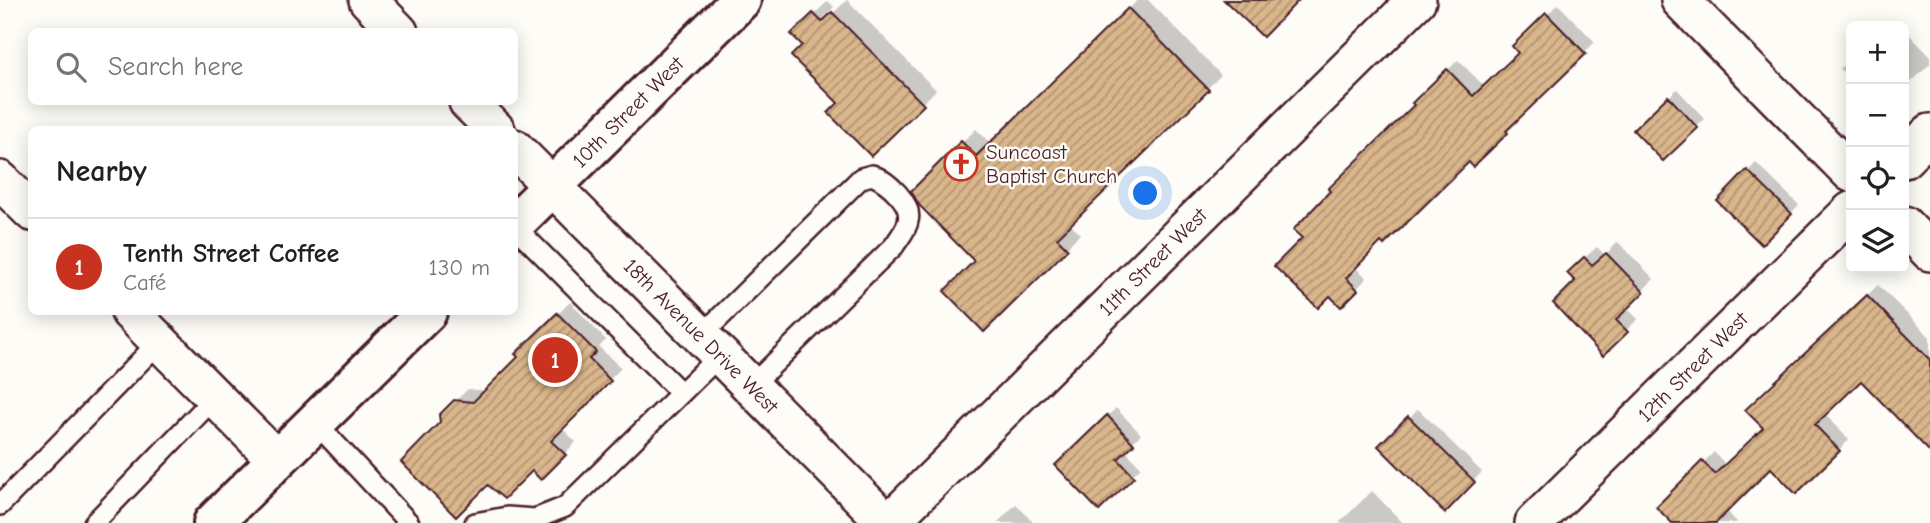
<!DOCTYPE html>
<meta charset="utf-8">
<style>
:root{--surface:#fff;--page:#f2f2f2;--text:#202124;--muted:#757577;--line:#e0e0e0;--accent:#c8321e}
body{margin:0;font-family:"Comic Neue",sans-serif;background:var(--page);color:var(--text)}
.controls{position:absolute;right:21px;top:21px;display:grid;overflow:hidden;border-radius:10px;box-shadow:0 4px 18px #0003}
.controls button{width:63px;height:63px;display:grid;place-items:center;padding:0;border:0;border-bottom:2px solid var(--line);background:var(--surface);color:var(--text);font:35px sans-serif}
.you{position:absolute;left:1146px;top:194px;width:24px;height:24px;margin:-18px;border:5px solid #fff;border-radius:50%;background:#1a73e8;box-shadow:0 0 0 10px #1a73e833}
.badge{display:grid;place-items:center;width:46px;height:46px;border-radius:50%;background:var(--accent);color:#fff;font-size:23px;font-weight:700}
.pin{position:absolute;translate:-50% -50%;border:4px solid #fff;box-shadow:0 2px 7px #0006}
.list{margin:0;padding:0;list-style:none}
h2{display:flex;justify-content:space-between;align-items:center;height:91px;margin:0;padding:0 28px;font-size:30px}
h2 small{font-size:23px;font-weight:400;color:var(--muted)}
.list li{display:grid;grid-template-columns:46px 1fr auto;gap:21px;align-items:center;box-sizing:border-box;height:98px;padding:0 28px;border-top:2px solid var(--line)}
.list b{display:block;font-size:26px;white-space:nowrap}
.list p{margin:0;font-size:23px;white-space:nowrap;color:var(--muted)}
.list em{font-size:23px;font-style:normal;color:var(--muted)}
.icon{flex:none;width:38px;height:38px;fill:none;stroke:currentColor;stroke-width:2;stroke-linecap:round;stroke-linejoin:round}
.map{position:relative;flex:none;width:1930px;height:523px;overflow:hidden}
.search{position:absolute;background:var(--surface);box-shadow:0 4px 18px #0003;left:28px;top:28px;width:490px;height:77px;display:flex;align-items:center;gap:18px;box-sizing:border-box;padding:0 24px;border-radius:10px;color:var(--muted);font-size:26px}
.panel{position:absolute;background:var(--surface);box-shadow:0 4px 18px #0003;left:28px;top:126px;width:490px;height:189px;border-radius:10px}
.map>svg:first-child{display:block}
.shadow{fill:#0003}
.building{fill:url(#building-hatch);stroke:#4a1f2b;stroke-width:2}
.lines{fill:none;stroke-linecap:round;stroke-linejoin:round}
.service-casing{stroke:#4a1f2b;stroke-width:24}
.minor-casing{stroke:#4a1f2b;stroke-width:42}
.tertiary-casing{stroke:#4a1f2b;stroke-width:44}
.service{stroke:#fdfcf7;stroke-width:19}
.minor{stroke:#fdfcf7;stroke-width:37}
.tertiary{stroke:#fdfcf7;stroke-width:38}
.labels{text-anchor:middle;stroke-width:5;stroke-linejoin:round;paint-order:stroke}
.street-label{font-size:21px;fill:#4a1f2b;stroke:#fdfcf7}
.poi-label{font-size:21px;fill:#4a1f2b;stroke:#fdfcf7;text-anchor:start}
</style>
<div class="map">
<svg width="1930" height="523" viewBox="0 0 1930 523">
<defs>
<pattern id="building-hatch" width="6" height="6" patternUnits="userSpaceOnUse" patternTransform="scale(1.75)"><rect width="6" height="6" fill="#d9b68b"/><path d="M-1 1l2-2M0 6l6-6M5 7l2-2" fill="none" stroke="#b29372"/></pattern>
</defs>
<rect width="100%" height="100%" fill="#fdfcf7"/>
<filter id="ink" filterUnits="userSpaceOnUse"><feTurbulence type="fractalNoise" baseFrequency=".0143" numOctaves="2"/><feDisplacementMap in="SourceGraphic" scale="14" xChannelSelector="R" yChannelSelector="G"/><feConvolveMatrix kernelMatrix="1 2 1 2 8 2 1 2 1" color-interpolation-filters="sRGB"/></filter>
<g filter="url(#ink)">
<g class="shadow">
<path d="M847 0 936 90 871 154 804 45 794 34 828 1 834 7 824 17 827 19Z"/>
<path d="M1138 0H1148L1221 75 1070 223 1080 234 984 330 977 261 913 191 976 129 991 144Z"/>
<path d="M1558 4 1595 42 1516 119 1518 122 1473 164 1469 160 1355 267 1367 278 1341 305 1304 238 1416 105 1414 103 1458 60 1485 87 1520 53 1515 47Z"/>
<path d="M1904 29 1930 56V64L1904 89Z"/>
<path d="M1851 58V80L1840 69Z"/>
<path d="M1677 89 1705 119 1663 159 1635 130Z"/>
<path d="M1756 163 1799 205 1762 243 1719 201Z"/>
<path d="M1618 242 1654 279 1626 307 1638 319 1603 353 1578 281 1581 261 1597 247 1605 255Z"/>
<path d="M1878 285 1930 337V450L1861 379 1825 414 1849 440 1839 450 1771 465 1726 510 1737 522 1736 523H1674L1658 507 1714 452 1726 465 1765 428 1758 399Z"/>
<path d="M570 302 606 340 599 347 621 368 562 428 576 442 541 478 532 469 488 482 441 422 440 416 468 389 486 391 520 357 518 354Z"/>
<path d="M1116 408 1141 434 1125 450 1141 467 1099 508 1057 465Z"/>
<path d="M1418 409 1482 472 1445 510 1381 446Z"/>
<path d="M1372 491 1403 523H1339Z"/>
<path d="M1016 504 1034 523H997Z"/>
</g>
<g class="building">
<path d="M1224 0H1299L1263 37Z"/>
<path d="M1128 8 1209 90 1057 238 1068 249 984 332 944 291 974 261 919 205 911 191 961 141 976 156Z"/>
<path d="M832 12 924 105 871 156 828 113 838 103 791 56 802 45 791 34 813 13 822 22Z"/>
<path d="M1546 13 1586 54 1506 131 1508 133 1473 167 1469 162 1384 245 1381 242 1346 278 1358 290 1341 307 1330 296 1318 308 1274 266 1302 238 1293 230 1330 191 1328 189 1414 105 1412 103 1447 69 1473 96 1518 53 1512 46Z"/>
<path d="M1668 96 1698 128 1663 161 1633 130Z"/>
<path d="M1747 170 1792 214 1762 245 1717 201Z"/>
<path d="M1606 253 1644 292 1616 320 1628 332 1603 356 1553 303 1575 281 1567 273 1584 257 1592 265Z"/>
<path d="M1867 295 1930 360V452L1861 381 1815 425 1840 451 1796 494 1771 468 1716 523H1672L1656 507 1702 461 1715 474 1763 428 1745 410Z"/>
<path d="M557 313 596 352 589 359 611 381 551 441 566 455 541 480 532 471 504 499 488 485 456 517 401 462 440 422 439 415 454 400 473 402 518 357 515 354Z"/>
<path d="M1107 415 1134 444 1118 459 1134 477 1099 511 1055 465Z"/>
<path d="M1408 416 1475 482 1445 513 1378 446Z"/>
</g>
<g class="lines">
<defs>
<g id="service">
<path d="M514 226 681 393"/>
<path d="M701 336 861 178 872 175C887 181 913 203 908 221 907 229 899 238 894 246L751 386"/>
<path d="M315 422 409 523"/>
<path d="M0 505 160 341"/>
<path d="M94 523 215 397"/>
<path d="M475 523 507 517 535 519 565 507 720 355"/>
</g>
<g id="minor">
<path d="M368 0 399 32"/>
<path d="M1680 0 1851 173"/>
<path d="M468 102 496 130"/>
<path d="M514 148 887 523"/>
<path d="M1904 159 1930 133"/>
<path d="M0 180 32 212"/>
<path d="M1904 225 1930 252"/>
<path d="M130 312 277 460"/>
<path d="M889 523 1417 0"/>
<path d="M1534 523 1851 211"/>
</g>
<g id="tertiary">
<path d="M514 224 741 0"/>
<path d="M213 523 427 312"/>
</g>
</defs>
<use href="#service" class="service-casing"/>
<use href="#minor" class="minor-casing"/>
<use href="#tertiary" class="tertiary-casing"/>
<use href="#service" class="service"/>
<use href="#minor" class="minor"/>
<use href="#tertiary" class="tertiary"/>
</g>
</g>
<defs>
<symbol id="church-ring" viewBox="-11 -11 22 22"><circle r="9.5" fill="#fdfcf7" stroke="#c8321e" stroke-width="1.5"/><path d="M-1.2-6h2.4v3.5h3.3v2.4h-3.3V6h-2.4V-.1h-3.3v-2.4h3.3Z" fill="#c8321e"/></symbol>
</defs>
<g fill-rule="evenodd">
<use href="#church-ring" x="942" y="145" width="38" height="38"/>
</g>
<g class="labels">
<g class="street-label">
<text transform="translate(628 112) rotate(-45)" y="7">10th Street West</text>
<text transform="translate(1153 262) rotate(-45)" y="7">11th Street West</text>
<text transform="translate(701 336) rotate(45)" y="7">18th Avenue Drive West</text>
<text transform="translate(1693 367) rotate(-45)" y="7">12th Street West</text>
</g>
<g class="poi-label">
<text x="986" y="159">Suncoast<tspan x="986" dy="24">Baptist Church</tspan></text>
</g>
</g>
</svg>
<div class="controls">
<button>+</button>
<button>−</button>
<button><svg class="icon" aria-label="locate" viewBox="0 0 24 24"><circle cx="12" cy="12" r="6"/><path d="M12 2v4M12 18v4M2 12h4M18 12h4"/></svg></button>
<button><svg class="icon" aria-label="layers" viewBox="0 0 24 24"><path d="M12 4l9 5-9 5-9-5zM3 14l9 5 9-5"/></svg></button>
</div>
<div class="you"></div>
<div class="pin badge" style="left:555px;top:360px">1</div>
<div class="search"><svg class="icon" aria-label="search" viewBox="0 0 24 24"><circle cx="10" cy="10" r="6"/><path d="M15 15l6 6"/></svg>Search here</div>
<section class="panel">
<h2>Nearby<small></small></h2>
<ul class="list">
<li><span class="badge">1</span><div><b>Tenth Street Coffee</b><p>Café</p></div><em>130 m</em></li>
</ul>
</section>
</div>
